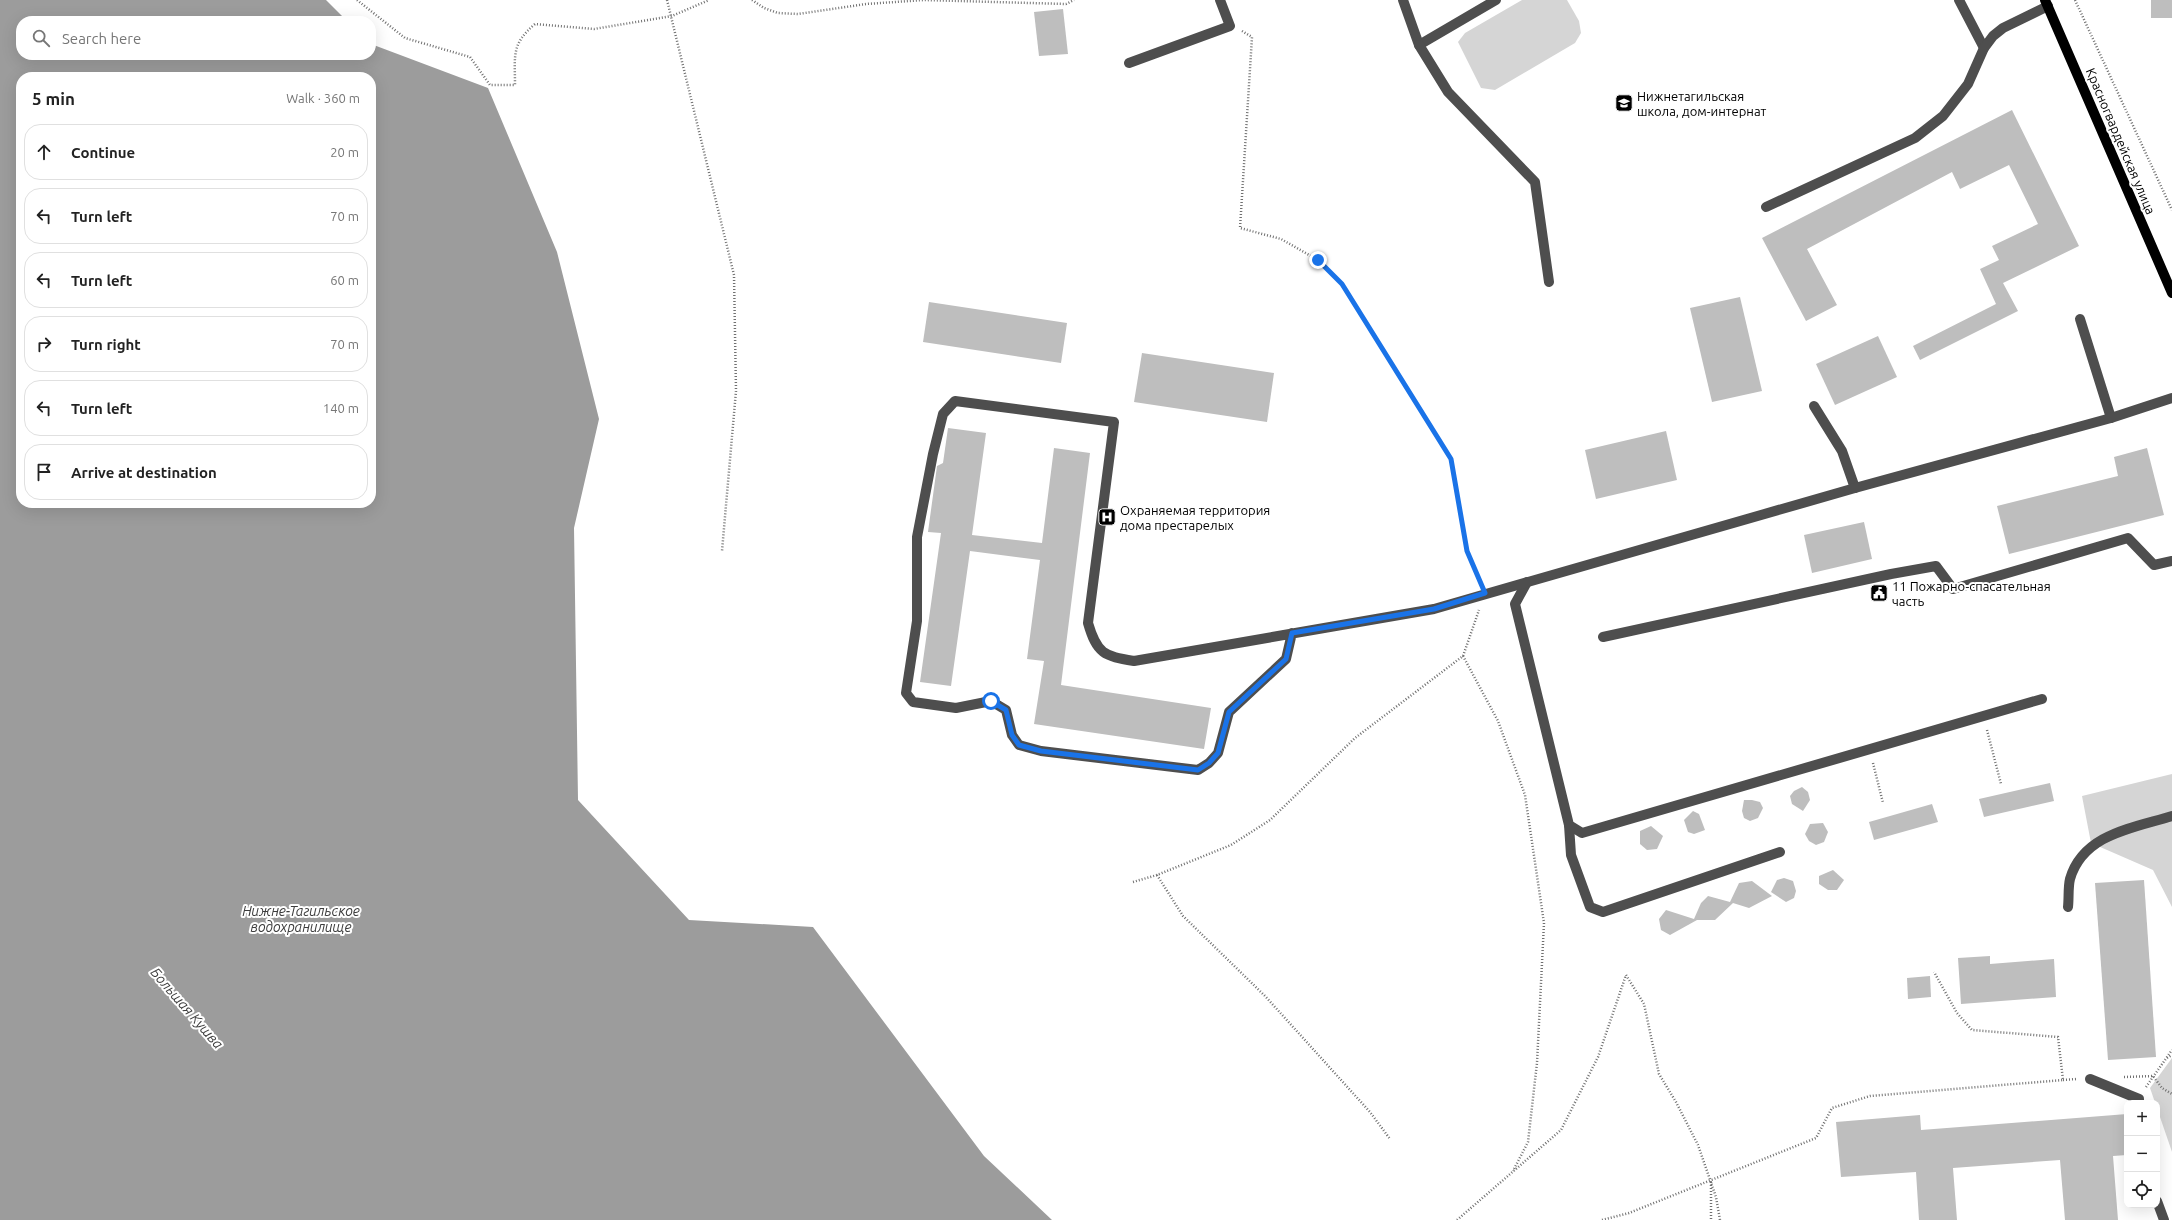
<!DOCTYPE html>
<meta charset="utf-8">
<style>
:root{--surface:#fff;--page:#f6f6f6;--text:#222;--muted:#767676;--line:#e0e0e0}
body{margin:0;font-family:Ubuntu,sans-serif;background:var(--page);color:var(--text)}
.controls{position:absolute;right:12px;bottom:12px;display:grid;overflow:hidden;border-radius:8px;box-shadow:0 4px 16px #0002}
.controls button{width:36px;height:36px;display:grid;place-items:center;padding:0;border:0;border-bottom:1px solid var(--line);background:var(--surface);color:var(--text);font:20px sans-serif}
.stop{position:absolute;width:12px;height:12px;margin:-9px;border:3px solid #1a73e8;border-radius:50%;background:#fff}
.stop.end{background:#1a73e8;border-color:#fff;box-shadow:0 1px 4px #0008}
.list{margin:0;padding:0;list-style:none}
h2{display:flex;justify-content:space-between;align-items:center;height:52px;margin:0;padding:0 16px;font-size:17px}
h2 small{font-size:13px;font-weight:400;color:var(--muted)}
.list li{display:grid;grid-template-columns:26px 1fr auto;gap:12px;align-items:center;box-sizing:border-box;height:56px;margin:0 8px 8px;padding:0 8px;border:1px solid var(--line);border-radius:16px}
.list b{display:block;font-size:15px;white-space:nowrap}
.list em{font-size:13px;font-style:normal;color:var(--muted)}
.icon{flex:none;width:22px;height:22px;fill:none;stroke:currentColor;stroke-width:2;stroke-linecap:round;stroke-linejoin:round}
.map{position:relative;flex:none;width:2172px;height:1220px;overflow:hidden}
.search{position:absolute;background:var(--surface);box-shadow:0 4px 16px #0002;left:16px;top:16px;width:360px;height:44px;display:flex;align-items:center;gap:10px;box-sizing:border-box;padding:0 14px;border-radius:16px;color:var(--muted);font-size:15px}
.panel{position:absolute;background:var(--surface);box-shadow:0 4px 16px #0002;left:16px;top:72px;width:360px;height:436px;border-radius:16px}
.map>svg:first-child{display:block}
.green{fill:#d5d5d5}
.water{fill:#9c9c9c;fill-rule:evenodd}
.building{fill:#bebebe}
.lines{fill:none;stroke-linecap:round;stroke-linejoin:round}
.path{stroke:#707070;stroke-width:2.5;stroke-dasharray:1 2;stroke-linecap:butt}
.minor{stroke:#4e4e4e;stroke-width:10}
.major{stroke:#000;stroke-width:10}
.route{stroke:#1a73e8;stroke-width:5}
.labels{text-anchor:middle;stroke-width:4;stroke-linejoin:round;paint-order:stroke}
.poi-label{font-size:13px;fill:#000;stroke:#fff;text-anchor:start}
.street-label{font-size:13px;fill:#000;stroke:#fff}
.water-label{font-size:14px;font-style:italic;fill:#3d3d3d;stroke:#fff}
</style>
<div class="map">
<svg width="2172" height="1220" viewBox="0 0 2172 1220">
<rect width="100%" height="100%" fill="#fff"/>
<g class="green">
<path d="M1522 0H1567L1579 21 1581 33 1575 43 1495 90 1481 88 1458 42 1465 33Z"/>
<path d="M2172 774V907L2153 870 2091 843 2082 796Z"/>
<path d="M2172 1058V1152L2150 1088Z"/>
</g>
<path class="water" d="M0 0H326L347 21H21V55H371V44L488 88 557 252 599 419 574 528 578 800 689 920 813 927 984 1156 1052 1220H0ZM21 77H371V503H21Z"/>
<g class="building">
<rect x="2151" y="0" width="21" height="18"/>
<path d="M1063 9 1068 54 1039 56 1034 12Z"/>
<path d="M2012 110 2079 246 2003 283 2018 311 1920 360 1913 346 1996 304 1980 269 1999 260 1992 246 2038 224 2009 165 1960 189 1952 172 1807 249 1837 305 1806 321 1762 238Z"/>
<path d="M1740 297 1762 391 1712 402 1690 308Z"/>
<path d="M929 302 1067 323 1061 363 923 342Z"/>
<path d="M1878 336 1897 377 1835 405 1816 364Z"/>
<path d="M1142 353 1274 373 1267 422 1134 402Z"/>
<path d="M948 428 986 433 972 535 1042 543 1054 448 1090 453 1061 685 1211 708 1204 749 1034 724 1044 661 1027 659 1040 560 970 551 951 686 920 682 941 533 928 532 937 466 943 463Z"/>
<path d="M1666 431 1677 480 1596 499 1585 450Z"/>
<path d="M2147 448 2164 515 2009 554 1997 506 2118 476 2114 457Z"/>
<path d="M1864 522 1872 559 1812 573 1804 535Z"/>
<path d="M2050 783 2054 801 1984 817 1979 799Z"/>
<path d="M1802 787 1808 792 1810 800 1803 811 1792 804 1790 796 1794 791Z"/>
<path d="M1744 800H1752L1760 802 1763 808 1758 818 1750 821 1744 818 1742 811Z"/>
<path d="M1932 804 1938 822 1874 840 1869 822Z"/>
<path d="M1693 811 1699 814 1705 830 1694 834 1688 832 1684 820Z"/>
<path d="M1823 823 1828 832 1824 842 1816 845 1809 841 1805 834 1810 824Z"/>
<path d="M1651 826 1663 836 1657 849 1647 850 1640 844V831Z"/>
<path d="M1833 870 1844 880 1837 890H1828L1819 884V876Z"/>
<path d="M1784 878 1793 881 1796 891 1794 898 1786 902 1771 892 1777 880Z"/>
<path d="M2144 880 2156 1057 2108 1060 2095 883Z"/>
<path d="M1752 881 1772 896 1749 908 1733 903 1715 920H1697L1670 935 1661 930 1659 919 1666 910 1694 919 1701 903 1708 896 1730 902 1739 883Z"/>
<path d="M1990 956V964L2054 959 2056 997 1961 1004 1958 958Z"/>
<path d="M1930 976 1931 997 1908 999 1907 978Z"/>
<path d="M2127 1114V1155L2113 1156 2118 1220H2065L2060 1160 1953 1168 1957 1220H1919L1916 1172 1841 1177 1836 1122 1920 1115 1921 1130Z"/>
</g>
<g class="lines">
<g class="path">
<path d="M357 0 405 38 470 57 490 85H515C515 56 511 44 535 24L594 29 672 16 709 0"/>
<path d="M667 0 734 275 736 391 722 551"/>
<path d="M752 0 764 8 778 13 798 14 866 4 924 0 1066 4 1074 0"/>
<path d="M2075 0 2172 210"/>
<path d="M1242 31 1252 37 1240 228 1281 239 1318 260 1342 284 1451 459 1467 551 1480 581"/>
<path d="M1463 656 1498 721 1525 795 1544 923 1537 1063 1528 1142 1513 1171"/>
<path d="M1987 730 2001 784"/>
<path d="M1873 763 1883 803"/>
<path d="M1157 875 1183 916 1265 996 1370 1112 1390 1139"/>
<path d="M1133 882 1157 875 1231 845 1270 820 1355 738 1463 656 1479 610"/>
<path d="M1626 975 1644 1004 1659 1074 1676 1102 1698 1145 1716 1197 1720 1220"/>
<path d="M2167 1058 2172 1055"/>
<path d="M2124 1077 2153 1076 2162 1088 2172 1094"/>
<path d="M2063 1080 2077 1079"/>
<path d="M2146 1087 2172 1050"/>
<path d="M1711 1182V1220"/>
<path d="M1457 1220 1561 1130 1598 1057 1626 975"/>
<path d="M1602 1220 1629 1213 1816 1138 1832 1108 1870 1096 2063 1080 2058 1037 1972 1030 1957 1013 1934 972"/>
</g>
<g class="minor">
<path d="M1403 0 1419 45 1496 0"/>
<path d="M1959 0 1984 48"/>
<path d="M1419 45 1448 92 1535 182 1549 282"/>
<path d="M1129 63 1230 26 1220 0"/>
<path d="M1766 207 1915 138 1943 116 1968 84 1984 48 1993 36 2003 28 2048 6"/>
<path d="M2080 319 2111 418"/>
<path d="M1814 406 1842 451 1855 488"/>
<path d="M1527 582 1515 604 1569 825 1582 833 2042 699"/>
<path d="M1292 633 1286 659 1229 712 1218 753 1209 763 1198 770 1041 751 1019 745 1012 735 1006 710 991 701 956 708 913 702 906 693 917 621V537L933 454 943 414 955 401 1114 422 1088 623C1097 654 1104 656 1134 661L1434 609 1855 488 2111 418 2172 398"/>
<path d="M1603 637 1891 574 1936 566 1953 589 2128 538 2154 565 2172 561"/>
<path d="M1569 825 1571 855 1590 907 1603 912 1780 852"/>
<path d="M2068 907C2069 898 2068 887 2070 879 2083 834 2133 828 2172 816"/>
<path d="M2090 1079 2139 1099V1103"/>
<path d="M2157 1201 2164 1220"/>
</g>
<path class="major" d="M2045 0 2172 293"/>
</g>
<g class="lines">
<path class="route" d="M991 701 1006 710 1012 735 1019 745 1041 751 1198 770 1209 763 1218 753 1229 712 1286 659 1292 633 1434 609 1485 593 1467 551 1451 459 1342 284 1318 260"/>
</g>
<defs>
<symbol id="school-square" viewBox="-11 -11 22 22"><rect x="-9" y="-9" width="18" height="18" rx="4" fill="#000" stroke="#fff"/><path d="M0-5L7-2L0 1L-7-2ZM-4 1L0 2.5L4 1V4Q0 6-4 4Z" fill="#fff"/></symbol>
<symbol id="hospital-square" viewBox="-11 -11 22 22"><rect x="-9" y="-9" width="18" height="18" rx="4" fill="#000" stroke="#fff"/><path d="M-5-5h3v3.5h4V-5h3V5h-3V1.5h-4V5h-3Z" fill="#fff"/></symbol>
<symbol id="civic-square" viewBox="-11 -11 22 22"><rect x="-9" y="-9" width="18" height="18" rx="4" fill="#000" stroke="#fff"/><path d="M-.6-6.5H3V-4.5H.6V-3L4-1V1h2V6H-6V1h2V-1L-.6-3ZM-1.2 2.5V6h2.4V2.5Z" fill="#fff"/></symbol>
</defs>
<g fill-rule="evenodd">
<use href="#school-square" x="1614" y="93" width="20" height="20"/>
<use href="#hospital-square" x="1097" y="507" width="20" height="20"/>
<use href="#civic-square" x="1869" y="583" width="20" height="20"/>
</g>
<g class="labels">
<g class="poi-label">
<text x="1637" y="101">Нижнетагильская<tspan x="1637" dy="15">школа, дом-интернат</tspan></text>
<text x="1120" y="515">Охраняемая территория<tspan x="1120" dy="15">дома престарелых</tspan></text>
<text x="1892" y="591">11 Пожарно-спасательная<tspan x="1892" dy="15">часть</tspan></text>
</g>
<g class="street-label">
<text transform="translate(2121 141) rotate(67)" y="5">Красногвардейская улица</text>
</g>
<g class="water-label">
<text x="301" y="916">Нижне-Тагильское<tspan x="301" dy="16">водохранилище</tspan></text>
<text transform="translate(187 1008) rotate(49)" y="5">Большая Кушва</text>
</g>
</g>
</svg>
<div class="controls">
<button>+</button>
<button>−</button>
<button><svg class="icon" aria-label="locate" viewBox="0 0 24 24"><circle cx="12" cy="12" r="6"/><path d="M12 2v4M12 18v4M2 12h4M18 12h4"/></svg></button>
</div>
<div class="stop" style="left:991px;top:701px"></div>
<div class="stop end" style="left:1318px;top:260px"></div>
<div class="search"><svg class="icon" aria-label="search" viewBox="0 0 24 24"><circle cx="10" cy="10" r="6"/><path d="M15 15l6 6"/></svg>Search here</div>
<section class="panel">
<h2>5 min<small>Walk · 360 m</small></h2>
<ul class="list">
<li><svg class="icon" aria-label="ahead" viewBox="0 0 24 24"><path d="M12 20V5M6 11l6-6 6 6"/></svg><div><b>Continue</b></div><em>20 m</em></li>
<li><svg class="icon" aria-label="left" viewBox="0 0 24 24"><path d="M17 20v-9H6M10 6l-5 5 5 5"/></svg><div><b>Turn left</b></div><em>70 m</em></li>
<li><svg class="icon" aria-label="left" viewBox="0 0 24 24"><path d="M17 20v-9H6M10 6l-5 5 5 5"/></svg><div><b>Turn left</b></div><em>60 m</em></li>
<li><svg class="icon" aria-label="right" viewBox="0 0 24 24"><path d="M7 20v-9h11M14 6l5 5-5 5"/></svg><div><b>Turn right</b></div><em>70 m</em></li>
<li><svg class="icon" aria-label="left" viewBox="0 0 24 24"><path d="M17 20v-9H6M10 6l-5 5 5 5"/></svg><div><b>Turn left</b></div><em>140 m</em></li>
<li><svg class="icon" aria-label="arrive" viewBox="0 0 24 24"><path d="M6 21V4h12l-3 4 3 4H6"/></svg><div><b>Arrive at destination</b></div></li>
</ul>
</section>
</div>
